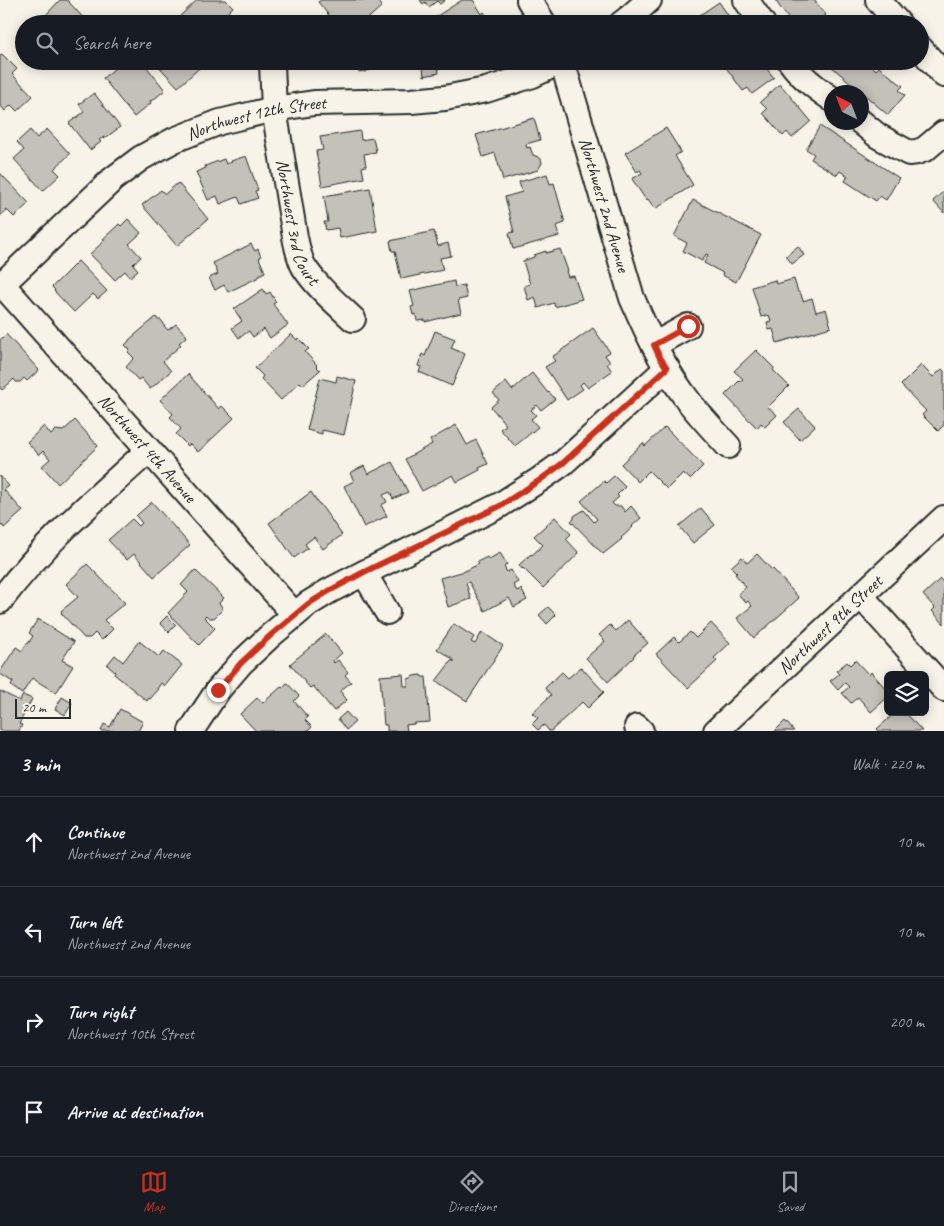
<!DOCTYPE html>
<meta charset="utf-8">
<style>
:root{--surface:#171b24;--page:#242831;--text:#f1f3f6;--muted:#9ea1a6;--line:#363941;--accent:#c8321e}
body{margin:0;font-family:Caveat,sans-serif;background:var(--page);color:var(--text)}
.controls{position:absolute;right:15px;bottom:15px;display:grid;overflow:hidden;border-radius:8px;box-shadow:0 2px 12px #0003}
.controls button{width:45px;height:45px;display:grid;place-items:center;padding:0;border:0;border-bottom:1px solid var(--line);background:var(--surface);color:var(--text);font:25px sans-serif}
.compass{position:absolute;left:824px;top:85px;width:45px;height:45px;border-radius:50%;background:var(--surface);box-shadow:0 2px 12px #0003;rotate:318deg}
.scale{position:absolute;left:15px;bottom:12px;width:56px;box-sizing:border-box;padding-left:5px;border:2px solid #2b2b2b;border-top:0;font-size:14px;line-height:18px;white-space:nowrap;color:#2b2b2b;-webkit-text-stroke:4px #f7f3e8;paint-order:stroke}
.stop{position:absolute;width:15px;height:15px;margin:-11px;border:4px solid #c8321e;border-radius:50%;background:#fff}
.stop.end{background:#c8321e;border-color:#fff;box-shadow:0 1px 5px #0008}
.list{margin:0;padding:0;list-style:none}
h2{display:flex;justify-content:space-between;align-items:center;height:65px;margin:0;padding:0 20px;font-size:21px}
h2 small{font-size:16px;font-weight:400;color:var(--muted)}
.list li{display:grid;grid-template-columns:32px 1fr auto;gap:15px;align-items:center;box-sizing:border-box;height:90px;padding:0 20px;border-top:1px solid var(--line)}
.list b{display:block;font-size:19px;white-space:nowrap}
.list p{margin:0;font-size:16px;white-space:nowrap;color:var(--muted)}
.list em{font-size:16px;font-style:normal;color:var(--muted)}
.icon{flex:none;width:28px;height:28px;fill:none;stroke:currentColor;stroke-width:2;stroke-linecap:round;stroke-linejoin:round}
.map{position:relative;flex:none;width:944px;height:731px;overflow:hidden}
.search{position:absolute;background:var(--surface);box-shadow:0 2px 12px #0003;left:15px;right:15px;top:15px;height:55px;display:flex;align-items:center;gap:12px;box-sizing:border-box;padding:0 18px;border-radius:28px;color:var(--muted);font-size:19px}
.sheet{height:425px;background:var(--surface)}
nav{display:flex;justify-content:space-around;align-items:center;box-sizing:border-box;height:70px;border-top:1px solid var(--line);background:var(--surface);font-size:14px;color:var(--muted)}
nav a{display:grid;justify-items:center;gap:2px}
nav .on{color:var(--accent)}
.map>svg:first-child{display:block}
.building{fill:#c4c1b9;stroke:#2b2b2b}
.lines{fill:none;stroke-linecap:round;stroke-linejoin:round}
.minor-casing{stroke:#2b2b2b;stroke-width:28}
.minor{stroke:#f7f3e8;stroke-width:24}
.route{stroke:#c8321e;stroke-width:6}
.labels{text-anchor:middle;stroke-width:5;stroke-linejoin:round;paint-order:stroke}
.street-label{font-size:18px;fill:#2b2b2b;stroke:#f7f3e8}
</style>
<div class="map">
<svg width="944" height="731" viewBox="0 0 944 731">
<rect width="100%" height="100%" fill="#f7f3e8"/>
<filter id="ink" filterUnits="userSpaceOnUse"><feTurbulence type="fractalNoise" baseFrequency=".02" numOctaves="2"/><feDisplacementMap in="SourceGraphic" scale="10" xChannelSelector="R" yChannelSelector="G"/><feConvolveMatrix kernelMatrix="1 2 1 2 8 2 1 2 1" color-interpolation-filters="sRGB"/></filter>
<g filter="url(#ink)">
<g class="building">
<path d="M60 0H67L87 22 85 24H33L42 15 44 17Z"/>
<path d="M197 0H226L233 7 223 17 224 18 218 24H187L180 16Z"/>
<path d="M321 0H377L382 6 362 24H336L318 2Z"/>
<path d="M420 0H445L440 4 437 1 429 7 425 2 423 4Z"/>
<path d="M462 0H473L482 14 484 12 492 24H428L432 21 431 20Z"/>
<path d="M775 0H814L826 15 821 18 825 24H792Z"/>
<path d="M719 2 734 24H702L697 17Z"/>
<path d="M2 54 17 69 12 74 33 96 17 111 11 105 5 111 0 105V55Z"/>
<path d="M124 61H142L165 90 152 101 151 100 150 101 151 103 134 117 103 78Z"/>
<path d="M154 61H204L205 63 178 87Z"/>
<path d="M356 61H391L392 63 364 72V71L359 72Z"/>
<path d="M419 61H435L436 64H437L439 73 424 76 423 67 420 68Z"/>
<path d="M729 61H761L774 78 752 94 748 88 743 91 725 66 729 63Z"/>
<path d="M825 61H866L876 70 879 67 903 86 899 90 905 95 888 115Z"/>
<path d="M780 84 811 121 792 138 787 132 783 136 763 113 767 109 760 102Z"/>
<path d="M94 93 120 127 104 139V137L99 140 101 142 90 150 69 123 84 112 79 104Z"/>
<path d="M534 118 540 140 526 144 527 148 530 147 533 155 538 157 541 159 542 163 538 170 503 180 495 153 483 157 476 135Z"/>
<path d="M820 126 899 178 886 200 880 196 876 201 845 181 848 176 840 171 837 175 811 159 814 154 806 149Z"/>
<path d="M666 128 681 152 675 156 693 185 655 209 648 199 646 200 632 179 642 173 640 170 637 172 625 153Z"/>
<path d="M47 129 70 154 54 169 60 175 43 191 14 159 24 150 17 142 30 130 37 138Z"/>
<path d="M360 131 361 140 373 138 376 152 364 154 366 166 362 167 364 178 322 186 316 151 323 150 320 137Z"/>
<path d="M246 156 258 190 255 191 258 198 241 204 238 197 220 204 217 196 208 200 196 172 206 168 205 166 224 159 226 164 232 162 231 161Z"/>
<path d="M0 173 29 203 14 217 7 210 0 216Z"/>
<path d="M547 174 550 184 554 183 565 223 556 226 559 236 513 249 509 233 514 232 505 197 522 192 519 182Z"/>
<path d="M178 183 208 219 177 246 142 205 161 190 165 194Z"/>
<path d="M370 188 377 231 340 238 338 228 326 230 324 222H328L324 196Z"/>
<path d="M944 191V213L933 201Z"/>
<path d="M693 200 761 235 736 282 722 275 723 273 704 263 708 255 706 254 702 261 683 251 687 243 674 236Z"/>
<path d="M128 219 141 233 129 244 141 257 133 264 138 270 130 277 125 271 115 280 90 254 105 240 103 239 119 224 121 226Z"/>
<path d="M434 231 438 246 448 243 451 256 440 258 443 270 401 279 395 251H392L390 241Z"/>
<path d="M251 244 255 251 258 249 261 257 259 258 265 272 259 275V277L228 292 224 285 215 290 209 278 218 274 213 263Z"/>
<path d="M798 246 804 255 792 264 786 256Z"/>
<path d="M560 249 568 271H566L568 277 574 276 582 299 555 307 554 303 538 308 535 297 528 300 524 286 530 284 523 261 534 257V255L546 251V253Z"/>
<path d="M78 261 107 291 98 299 93 294 74 312 54 291 55 290 52 287Z"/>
<path d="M794 279 798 292 801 294 803 301 812 298 816 312 826 309 831 327 777 343 773 329 769 330 767 322 771 321 769 315 761 317 752 287 775 280 776 284Z"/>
<path d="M454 281 455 287 464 285 467 298 458 300 461 313 425 322V320L417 321 416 314 413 315 411 307 414 306 410 291Z"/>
<path d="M263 289 266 294 270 292 276 302 273 304 288 325 270 338 264 329 253 337 249 331 239 338 232 328 242 321 234 309Z"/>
<path d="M156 317 158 320H161L164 324V326L168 330 176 324 187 336 179 343 181 345 163 361 171 371 150 389 141 378 138 380 126 367 134 358 128 352 130 350 125 345 129 341V340Z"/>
<path d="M593 328 610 352 605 355 610 362 607 364 612 371 588 388 583 382 580 385 583 389 567 400 545 367 555 361 552 357Z"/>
<path d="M435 331 455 339 451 348 465 354 452 386 419 372 421 367 418 366 422 354 425 356Z"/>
<path d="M6 334 39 370 27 381 24 378 20 382H16L14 379 2 390 0 388V340Z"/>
<path d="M291 334 297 340 298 338 309 349 305 352 317 365 316 366 320 370 303 385 300 382 281 400 261 379 263 376 255 368Z"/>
<path d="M756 350 774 368 773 370 789 386 768 407 777 415 765 427 761 423 757 428 725 395 739 381V382L743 379 734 371Z"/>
<path d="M921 365 933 377 942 369 944 371V425L938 431 922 415 926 411 901 385Z"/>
<path d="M532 373 548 393 549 392 555 399 541 410 537 405 531 410 536 415 531 419 538 427 515 446 500 429 506 425 491 407 499 400 493 393 506 382 512 390Z"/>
<path d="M188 374 219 409 222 406 234 418 198 452 190 444 188 446 176 434 181 429 170 417 173 414 160 400Z"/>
<path d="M337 376 356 381 344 435 322 430V434L307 430 320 378 336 382Z"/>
<path d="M799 409 815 426 800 440 784 422Z"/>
<path d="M75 420 98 446 58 484 42 466 50 459 43 451 39 455 27 442 44 426 51 435 56 430 63 431Z"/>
<path d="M456 425 467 445 476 440 488 464 479 468 480 470 457 482 453 475 422 491 405 459 432 444 430 440Z"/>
<path d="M665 427 703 466 690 479 683 473 667 489 649 471 638 482 621 464 643 443 645 446Z"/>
<path d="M392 462 408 492 393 499 390 492 383 495 387 502 381 505 387 516 364 527 344 486 354 481 350 473 364 466 368 474Z"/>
<path d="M0 476 9 486 4 490 23 511 4 528 2 525 0 527Z"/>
<path d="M614 476 625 487 617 495 619 497 612 503 615 506H621L625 512 631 506 641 518 632 526 633 527 621 538 622 539 603 554 571 521 574 519V516L584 510 594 522 597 519 581 501 604 481 606 483Z"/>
<path d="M311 492 319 504H320L342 535 323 549 314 537 305 544 308 548 294 558 269 523Z"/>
<path d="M152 502 190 545 154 577 134 554 127 560 108 540 132 519 139 526 142 523 136 516Z"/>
<path d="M701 508 715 525 693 543 679 526Z"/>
<path d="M555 517 571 534 566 539 579 553 543 588 523 568 522 569 519 565 531 554 532 555 543 545 534 536Z"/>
<path d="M500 553 507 564 504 567 507 572 511 570 518 582 513 585 517 591 521 589 527 600 514 607 509 598 485 611 469 582 466 583 471 599 448 607 440 578 465 571 479 564 477 562 487 557 489 559Z"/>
<path d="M757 554 772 570 773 569 799 598 754 638 737 618 752 606 748 601 746 603 738 594 746 587 735 574 737 573 731 567 742 557 747 563Z"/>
<path d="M87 564 125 603 104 620 113 629 102 640 95 633 90 638H84L61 613H62L61 611 78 597 66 584Z"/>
<path d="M195 570 224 598 219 603 222 607V610L214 618H209L206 615 204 617 215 628 199 645 168 613 188 592 181 585Z"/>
<path d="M940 579 944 583V624L932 611 935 608 923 595Z"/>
<path d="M548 607 556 615 547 624 539 615Z"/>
<path d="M167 616 176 625 169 632 160 623Z"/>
<path d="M38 619 74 642 62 660 73 666 56 693 32 678 22 694 11 686 13 682 0 674V672L16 647 22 651 27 643 28 644 33 636 29 633Z"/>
<path d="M628 620 648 643 633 656 634 657 608 682 586 658 605 641 599 635 610 625 616 631Z"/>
<path d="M711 623 730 643 714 658 717 661 688 688 656 654 674 637 679 642 690 632 696 638Z"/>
<path d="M454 624 474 637 471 642 475 644 482 632 503 646 467 701 436 681 452 660 454 662V660L437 649Z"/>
<path d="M326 634 342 653 333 661 334 663 338 660 348 672 345 675 351 682 340 691 347 700 334 711 313 686 310 688 290 664Z"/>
<path d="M139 641 159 657 164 651 182 665 165 686 161 683 157 689 158 690 150 699 149 698 147 701 114 674 115 672 107 665 115 655 123 662Z"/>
<path d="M855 660 869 675 871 672 888 691V697L871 712 858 697 851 703 842 693 849 687 845 683 838 690 830 681 839 674 836 671 847 662 850 665Z"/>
<path d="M581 667 604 692 588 708 582 702 551 731H549L544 725 538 730 532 724 538 718 532 713 551 695 545 688 562 672 568 678Z"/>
<path d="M403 674 404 686H408V679L411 678 413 676 421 675 422 677H426L430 722 414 723V724L406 725 407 731H387V725H384L380 676Z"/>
<path d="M287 683 299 696 294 701 308 717 305 720 312 727 308 731H256L240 714 257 698 263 703 281 687 282 688Z"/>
<path d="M0 691 20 701 23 695 32 699 19 724 22 725 19 731H0Z"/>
<path d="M62 697 72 703 65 715 55 709Z"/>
<path d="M120 709 143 722 138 731H101L104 724 110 727Z"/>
<path d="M346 712 355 722 346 730 338 719Z"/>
<path d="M896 712H905L922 731H879L877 729Z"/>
<path d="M785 721 794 731H775Z"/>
</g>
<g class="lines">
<defs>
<g id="minor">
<path d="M529 0 544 24"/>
<path d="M746 0 763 24"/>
<path d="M878 0 899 24"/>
<path d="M621 24 630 17 649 0"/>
<path d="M920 48 944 75"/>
<path id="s1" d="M562 61 632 298C648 335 665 371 690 403 702 418 715 432 728 446"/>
<path d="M790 61C801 77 816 88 832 99"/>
<path id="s2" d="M272 64 274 109 295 237C297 247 299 258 304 267 317 287 336 303 353 319"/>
<path d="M861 122 878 136 909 153 917 152 925 149 944 133"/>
<path id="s3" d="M0 282 294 614"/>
<path id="s4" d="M0 286 113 179 141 158 174 140 220 122 274 109 314 103 411 101 445 98 486 90 533 75 562 61"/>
<path d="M654 345 688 326"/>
<path d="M364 573 387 612"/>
<path d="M861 596 944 689"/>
<path d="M0 601C43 544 96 498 148 451"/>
<path d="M637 727 641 731"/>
<path d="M191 731 218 690 241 663 271 635 308 604 329 591 364 573 500 505 539 480 563 463 667 368"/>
<path id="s5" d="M716 731 944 518"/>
</g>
</defs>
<use href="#minor" class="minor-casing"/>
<use href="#minor" class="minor"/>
</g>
</g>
<g class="lines" filter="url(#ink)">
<path class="route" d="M218 690 241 663 271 635 308 604 329 591 364 572 500 506 540 480 563 463 667 368 659 356 654 345 688 326"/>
</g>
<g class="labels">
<g class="street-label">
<text dy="6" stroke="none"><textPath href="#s4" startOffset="314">Northwest 12th Street</textPath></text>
<text dy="6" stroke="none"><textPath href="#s1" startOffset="150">Northwest 2nd Avenue</textPath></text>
<text dy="6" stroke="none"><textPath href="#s2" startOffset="161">Northwest 3rd Court</textPath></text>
<text dy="6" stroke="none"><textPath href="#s3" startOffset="222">Northwest 4th Avenue</textPath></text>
<text dy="6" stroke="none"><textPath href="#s5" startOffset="156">Northwest 9th Street</textPath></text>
</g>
</g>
</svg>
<div class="controls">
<button><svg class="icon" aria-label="layers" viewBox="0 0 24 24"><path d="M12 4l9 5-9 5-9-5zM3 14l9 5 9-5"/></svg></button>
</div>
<svg class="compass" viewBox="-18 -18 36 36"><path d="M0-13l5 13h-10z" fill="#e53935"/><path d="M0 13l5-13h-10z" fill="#9ea1a6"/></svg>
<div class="scale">20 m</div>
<div class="stop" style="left:688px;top:326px"></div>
<div class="stop end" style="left:218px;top:690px"></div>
<div class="search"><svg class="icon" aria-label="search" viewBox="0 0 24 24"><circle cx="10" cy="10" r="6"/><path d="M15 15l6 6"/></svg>Search here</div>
</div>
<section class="sheet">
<h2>3 min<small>Walk · 220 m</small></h2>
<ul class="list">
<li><svg class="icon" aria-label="ahead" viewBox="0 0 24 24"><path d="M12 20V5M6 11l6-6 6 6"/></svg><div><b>Continue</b><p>Northwest 2nd Avenue</p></div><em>10 m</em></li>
<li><svg class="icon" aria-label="left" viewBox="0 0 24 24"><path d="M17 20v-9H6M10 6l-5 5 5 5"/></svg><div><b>Turn left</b><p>Northwest 2nd Avenue</p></div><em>10 m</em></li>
<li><svg class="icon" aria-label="right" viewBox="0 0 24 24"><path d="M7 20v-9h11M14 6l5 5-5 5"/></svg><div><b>Turn right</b><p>Northwest 10th Street</p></div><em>200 m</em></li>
<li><svg class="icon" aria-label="arrive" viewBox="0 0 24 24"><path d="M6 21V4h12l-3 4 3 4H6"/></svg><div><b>Arrive at destination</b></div></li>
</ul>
</section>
<nav>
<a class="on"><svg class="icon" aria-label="map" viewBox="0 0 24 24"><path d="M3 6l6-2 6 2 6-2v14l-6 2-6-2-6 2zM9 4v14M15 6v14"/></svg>Map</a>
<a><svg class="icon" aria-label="directions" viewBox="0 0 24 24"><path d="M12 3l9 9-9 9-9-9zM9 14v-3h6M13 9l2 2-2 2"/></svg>Directions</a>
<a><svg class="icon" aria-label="saved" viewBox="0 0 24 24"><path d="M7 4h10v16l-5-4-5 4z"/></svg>Saved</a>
</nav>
